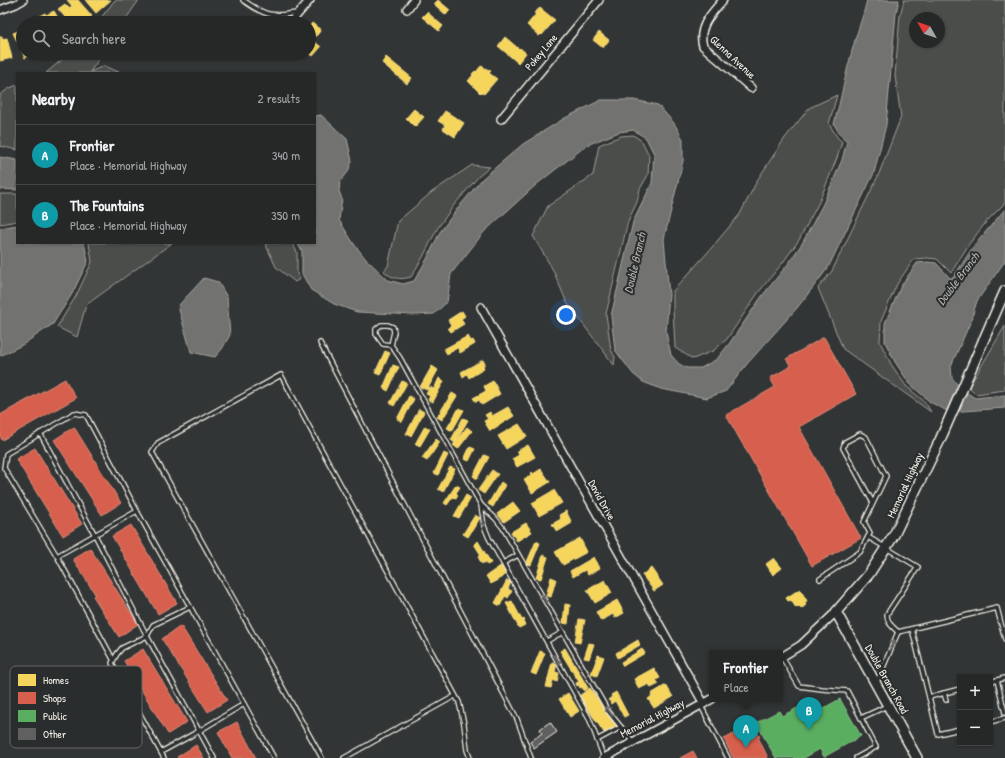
<!DOCTYPE html>
<meta charset="utf-8">
<style>
:root{--surface:#262828;--page:#2e3030;--text:#f1f3f6;--muted:#a4a6a8;--line:#424445;--accent:#d6ab8b}
body{margin:0;font-family:"Patrick Hand",sans-serif;background:var(--page);color:var(--text)}
.controls{position:absolute;right:12px;bottom:12px;display:grid;overflow:hidden;border-radius:0px;box-shadow:0 1px 3px #0004}
.controls button{width:36px;height:36px;display:grid;place-items:center;padding:0;border:0;border-bottom:1px solid var(--line);background:var(--surface);color:var(--text);font:20px sans-serif}
.compass{position:absolute;left:909px;top:12px;width:36px;height:36px;border-radius:50%;background:var(--surface);box-shadow:0 1px 3px #0004;rotate:310deg}
.you{position:absolute;left:566px;top:315px;width:14px;height:14px;margin:-10px;border:3px solid #fff;border-radius:50%;background:#1a73e8;box-shadow:0 0 0 6px #1a73e833}
.badge{display:grid;place-items:center;width:26px;height:26px;border-radius:50%;background:var(--accent);color:#fff;font-size:13px;font-weight:700}
.pin{position:absolute;translate:-50% -33px;filter:drop-shadow(0 1px 2px #0008)}
.pin::after{content:'';position:absolute;top:21px;width:14px;height:12px;background:inherit;clip-path:polygon(0 0,100% 0,50% 100%)}
.popup{position:absolute;left:709px;top:650px;width:74px;height:52px;box-sizing:border-box;display:grid;place-content:center;border-radius:0px;background:var(--surface);filter:drop-shadow(0 1px 3px #0005);font-size:13px;white-space:nowrap;color:var(--muted)}
.popup b{font-size:15px;color:var(--text)}
.popup::after{content:'';position:absolute;left:50%;top:100%;margin-left:-8px;border:8px solid transparent;border-top-color:var(--surface)}
.list{margin:0;padding:0;list-style:none}
h2{display:flex;justify-content:space-between;align-items:center;height:52px;margin:0;padding:0 16px;font-size:17px}
h2 small{font-size:13px;font-weight:400;color:var(--muted)}
.list li{display:grid;grid-template-columns:26px 1fr auto;gap:12px;align-items:center;box-sizing:border-box;height:60px;padding:0 16px;border-top:1px solid var(--line)}
.list b{display:block;font-size:15px;white-space:nowrap}
.list p{margin:0;font-size:13px;white-space:nowrap;color:var(--muted)}
.list em{font-size:13px;font-style:normal;color:var(--muted)}
.icon{flex:none;width:22px;height:22px;fill:none;stroke:currentColor;stroke-width:2;stroke-linecap:round;stroke-linejoin:round}
.map{position:relative;flex:none;width:1005px;height:758px;overflow:hidden}
.search{position:absolute;background:var(--surface);box-shadow:0 1px 3px #0004;left:16px;top:16px;width:300px;height:44px;display:flex;align-items:center;gap:10px;box-sizing:border-box;padding:0 14px;border-radius:22px;color:var(--muted);font-size:15px}
.panel{position:absolute;background:var(--surface);box-shadow:0 1px 3px #0004;left:16px;top:72px;width:300px;height:172px;border-radius:0px}
.map>svg:first-child{display:block}
.green{fill:#4b4d4c;stroke:#a09f9a;fill-rule:evenodd}
.water{fill:#727370;stroke:#a6a5a0}
.homes{fill:#f6d55c;stroke:#f5dd86}
.shops{fill:#d6604d;stroke:#df8c7c}
.public{fill:#5aae61;stroke:#88c28a}
.building{fill:#5f605f;stroke:#f4f1e8}
.lines{fill:none;stroke-linecap:round;stroke-linejoin:round}
.service-casing{stroke:#f4f1e8;stroke-width:6}
.minor-casing{stroke:#f4f1e8;stroke-width:10}
.tertiary-casing{stroke:#f4f1e8;stroke-width:12}
.service{stroke:#2a2d2e;stroke-width:3.5}
.minor{stroke:#2a2d2e;stroke-width:7}
.tertiary{stroke:#2a2d2e;stroke-width:9}
.oneway{stroke:#71726f}
.labels{text-anchor:middle;stroke-width:4;stroke-linejoin:round;paint-order:stroke}
.street-label{font-size:11px;fill:#f4f1e8;stroke:#2a2d2e}
.water-label{font-size:12px;font-style:italic;fill:#b3b2ac;stroke:#2a2d2e}
.key{fill:#2a2d2e;stroke:#676866;stroke-width:1}
.key-label{font-size:11px;fill:#f4f1e8}
</style>
<div class="map">
<svg width="1005" height="758" viewBox="0 0 1005 758">
<rect width="100%" height="100%" fill="#323535"/>
<filter id="ink" filterUnits="userSpaceOnUse"><feTurbulence type="fractalNoise" baseFrequency=".025" numOctaves="2"/><feDisplacementMap in="SourceGraphic" scale="8" xChannelSelector="R" yChannelSelector="G"/><feConvolveMatrix kernelMatrix="1 2 1 2 8 2 1 2 1" color-interpolation-filters="sRGB"/></filter>
<g filter="url(#ink)">
<g class="green">
<path d="M115 0H139L123 23H97Z"/>
<path d="M904 0H1005V203L987 221 969 244 951 273 937 259 927 258 914 259 897 284 881 321 880 342 891 364 906 386 925 402 931 412 843 349 818 288 832 271 878 176 901 117 895 76 900 15ZM915 18H939V42H915Z"/>
<path d="M70 53H103L90 72 104 66 121 73H46Z"/>
<path d="M17 85V150L0 146V95L8 89Z"/>
<path d="M837 95 829 124 837 137 842 142 837 158 819 202 799 240 784 261 758 293 727 339 713 351 693 359 675 348 673 308V291L708 252 740 214 758 179 785 138 809 108Z"/>
<path d="M633 135 642 141 649 155 648 175 640 189 637 202 628 221 606 314 611 350 615 357 614 365 567 303 553 270 533 236 548 206 593 175 599 145 621 136Z"/>
<path d="M472 165 490 167 479 176 454 205 437 229 423 257 411 277C400 280 392 279 384 271L388 266 398 221 432 192Z"/>
<path d="M0 194H17V221L0 224Z"/>
<path d="M89 243H172L86 305 77 337 57 327 76 296 92 262Z"/>
<path d="M265 243H292L297 252V274L300 279 295 282 276 267Z"/>
<path d="M1005 326V390L976 394 969 387Z"/>
</g>
<g class="water">
<path d="M867 0H899L896 13 886 125 874 173 828 268 797 308 747 364 726 391 707 398 661 389 643 382 633 374 615 350 611 316 633 222 652 183 654 154 646 138 633 130 619 132 587 145 537 184 484 232 451 274 447 302 434 314 414 315 357 312 334 304 311 290 302 274V251L297 243H315V116L321 115 347 139 352 161 348 172 340 182 339 191 342 199 339 220 354 244 365 258 388 280 403 284 414 281 427 259 440 232 458 208 482 179 523 144 565 118 601 100H634L658 105 674 123 683 139V161L664 239 669 295 666 332 671 355 679 364 687 368H701L717 359 729 344 762 296 788 264 803 242 823 204 842 160 847 141 840 135 834 124C841 100 845 75 852 51 856 34 863 18 867 0Z"/>
<path d="M0 157 17 160V190L0 189Z"/>
<path d="M1005 209V261L977 301 970 323 951 366 952 378 961 389 975 398 1005 395V408L949 412 930 402 909 383 895 362 885 342V323L901 286 917 263 928 262 936 263 950 278H953L973 247Z"/>
<path d="M17 225V243H84L88 261 72 294 53 324 22 345 0 356V228Z"/>
<path d="M204 278 218 282 227 297 230 335 222 349 215 357 191 352 178 306Z"/>
</g>
<g class="homes">
<path d="M67 0H78L92 16 83 23H70L58 9 65 4 69 8 72 6Z"/>
<path d="M85 0H111L96 13Z"/>
<path d="M438 0 450 10 446 15 434 4Z"/>
<path d="M540 8 555 20 542 35 541 34 539 36 527 25 536 14 534 13Z"/>
<path d="M54 11 61 23H36L34 19 45 13 46 15Z"/>
<path d="M427 12 443 26 439 31 422 17Z"/>
<path d="M312 23 321 30 313 40 321 47 313 56 309 53V27Z"/>
<path d="M21 30 23 33V53H34L25 58 13 33Z"/>
<path d="M599 32 609 40 603 48 593 40Z"/>
<path d="M2 36V39L7 38 12 58 0 61V37Z"/>
<path d="M505 37 519 49 520 48 526 53 518 63 498 46Z"/>
<path d="M386 57 412 78 407 84 382 63Z"/>
<path d="M481 66 491 71 489 73 497 79 484 94 481 92 480 93 468 81 473 75 472 74 475 71 476 72Z"/>
<path d="M414 109 424 117 415 127 406 118Z"/>
<path d="M445 111 464 123 455 137 443 129 445 125 438 121Z"/>
<path d="M462 311 465 316 461 319 464 324 451 332 448 328 451 325 448 320Z"/>
<path d="M468 336 471 341 473 340 475 344 460 353 458 349 459 347 447 354 444 349Z"/>
<path d="M385 351 390 353 380 375 375 373Z"/>
<path d="M483 360 485 364 483 365 484 369 469 378 467 374 463 377 461 372Z"/>
<path d="M393 365 399 367 388 391 383 388Z"/>
<path d="M432 366 438 370 427 390 420 387Z"/>
<path d="M439 378 444 381 433 402 428 400 430 396 426 394 430 387 434 389Z"/>
<path d="M402 381 407 383 394 406 390 403Z"/>
<path d="M493 381 500 394 482 405 479 400 476 402 473 398 486 391 484 386Z"/>
<path d="M452 393 457 396 442 420 437 417Z"/>
<path d="M409 396 414 399 402 422 397 419Z"/>
<path d="M508 407 514 416 490 431 484 421 488 419 485 415 490 412 492 416Z"/>
<path d="M459 408 464 410 452 431 447 428Z"/>
<path d="M419 409 424 412 411 436 406 434Z"/>
<path d="M463 418 468 420 455 443 451 440Z"/>
<path d="M519 424 527 436 506 449 498 436Z"/>
<path d="M425 426 430 429 420 446 415 444Z"/>
<path d="M467 427 472 431 458 449 453 445Z"/>
<path d="M436 439 440 442 427 461 422 458Z"/>
<path d="M528 445 535 457 517 467 512 459 519 455 517 451Z"/>
<path d="M470 447 475 449 469 461 464 459Z"/>
<path d="M444 453 448 455 438 475 434 473Z"/>
<path d="M484 455 489 457 477 479 473 476Z"/>
<path d="M450 467 455 469 443 492 438 489Z"/>
<path d="M541 469 550 482 532 493 524 479 532 475 531 473 532 472 533 474Z"/>
<path d="M492 470 498 474 484 494 478 490Z"/>
<path d="M501 482 505 485 493 507 488 504Z"/>
<path d="M456 485 460 487 456 493 458 495 456 498 453 497 447 505 444 503Z"/>
<path d="M554 490 562 503 539 516 532 503Z"/>
<path d="M466 495 471 498 459 518 454 516Z"/>
<path d="M513 502 520 511 504 522 497 514Z"/>
<path d="M566 511 572 523 557 532 552 524 561 519 559 515Z"/>
<path d="M475 515 480 518 468 537 463 534Z"/>
<path d="M526 523 532 532 517 541 511 532Z"/>
<path d="M580 538 587 552 563 565 555 552Z"/>
<path d="M478 541 491 563 487 565 485 562 482 564 478 557 481 555 474 544Z"/>
<path d="M536 541 540 543 531 565 526 564Z"/>
<path d="M543 555 548 557 541 579 536 578Z"/>
<path d="M594 557 600 568 588 575 585 570 573 577 570 571Z"/>
<path d="M774 558 782 568 773 575 766 564Z"/>
<path d="M502 565 507 574 491 584 486 576Z"/>
<path d="M651 568 663 585 654 591 642 575Z"/>
<path d="M551 577 556 579 551 597 546 596Z"/>
<path d="M507 580 511 582 508 589 512 591 508 598 505 596 500 606 495 603Z"/>
<path d="M605 580 612 593 595 603 587 590Z"/>
<path d="M800 589 807 601 804 603 806 605 801 609 799 606 796 608 791 600 788 601 786 598Z"/>
<path d="M617 600 624 613 615 618 613 614 601 621 596 612Z"/>
<path d="M512 601 522 620 524 619 525 621 523 622 525 625 519 628 506 603Z"/>
<path d="M565 604 570 605 568 624 563 623Z"/>
<path d="M579 619 585 620 580 643 575 642Z"/>
<path d="M638 640 640 645 618 658 616 653Z"/>
<path d="M589 643 594 644 589 659 584 658Z"/>
<path d="M565 648 588 688 584 691 582 687 580 688 579 685 577 686 576 683 579 682 560 651Z"/>
<path d="M642 649 645 653 623 666 621 662Z"/>
<path d="M540 651 545 653 536 675 531 673Z"/>
<path d="M598 655 604 657 597 676 591 674Z"/>
<path d="M552 662 557 663 555 672 559 673 557 682 553 680 551 688 546 687Z"/>
<path d="M654 668 660 678 656 680 659 684 651 688 649 684 639 689 634 679Z"/>
<path d="M666 685 673 697 654 708 648 699 652 696 651 694Z"/>
<path d="M590 688 616 726 605 734 579 696Z"/>
<path d="M105 692 112 705 101 712 103 714 90 722 89 719 86 720 76 704 94 693 96 697Z"/>
<path d="M616 692 628 715 624 717 615 701 611 704 609 699 612 697 611 695Z"/>
<path d="M568 693 579 711 570 717 559 699Z"/>
</g>
<g class="shops">
<path d="M824 337 856 394 799 427 861 538 812 566 726 415 775 387 770 378 791 366 786 359Z"/>
<path d="M65 379 76 398 2 440 0 436V415Z"/>
<path d="M74 427 121 503 102 515 54 440Z"/>
<path d="M35 448 82 524 63 536 16 459Z"/>
<path d="M131 525 177 603 158 614 112 536Z"/>
<path d="M90 548 138 624 119 637 93 596 95 594 73 559Z"/>
<path d="M181 626 227 700 208 712 162 639Z"/>
<path d="M143 649 187 722 168 734 124 661Z"/>
<path d="M237 722 256 758H232L218 732Z"/>
<path d="M752 725 756 733 757 732 760 737H758L768 758H733L724 739Z"/>
<path d="M196 745 204 758H178L177 757Z"/>
<path d="M693 751 697 758H680Z"/>
</g>
<path class="public" d="M840 699 861 736 824 757 820 749 804 758H776L756 723 779 711 782 716 805 704 811 715Z"/>
<path class="building" d="M550 722 557 732 534 748 530 742 542 733 540 729Z"/>
<g class="lines">
<defs>
<g id="service">
<path d="M243 0C265 16 271 17 297 13"/>
<path d="M320 343 517 719 531 758"/>
<path d="M391 345 394 332 393 327 388 325H381L376 329V334L383 344 391 345 400 358 481 505"/>
<path d="M40 433 95 535 147 636 214 758"/>
<path d="M868 537 918 567 887 614C887 623 892 626 898 632"/>
<path d="M57 556 4 468 6 454 74 413 86 415 137 511"/>
<path d="M503 563 518 555"/>
<path d="M820 579 860 552 870 533 864 522 886 476 866 437 860 434 845 442 843 448 873 503"/>
<path d="M912 629 929 697 960 689"/>
<path d="M898 632 997 608 1005 639"/>
<path d="M547 641 563 632"/>
<path d="M782 657 799 686 822 689 847 691 876 747 856 758"/>
<path d="M113 659 57 556 137 511 274 758"/>
<path d="M997 680 1005 713"/>
<path d="M877 682 898 632"/>
<path d="M990 682 1005 678"/>
<path d="M944 693 946 700"/>
<path d="M929 697 938 734 960 729"/>
<path d="M701 706 728 758"/>
<path d="M861 718 887 706"/>
<path d="M990 722 1005 718"/>
<path d="M597 740 621 727"/>
<path d="M161 752 199 731 244 704"/>
<path d="M164 758 112 663 117 654 122 648 147 636 153 625 190 607"/>
<path d="M322 758 152 452 158 443 281 375 459 702 464 724 467 750 470 758"/>
<path d="M344 758 455 696"/>
<path d="M604 758 589 718 489 538 484 526 481 505 495 518 503 528 608 711 633 742"/>
</g>
<g id="minor">
<path d="M723 0C712 13 697 27 703 46L751 88"/>
<path d="M407 9 414 0"/>
<path d="M0 10 16 4 23 0"/>
<path d="M290 23 310 0"/>
<path d="M501 119 599 0"/>
<path d="M481 307 704 704"/>
<path d="M780 658 801 645 836 612"/>
<path d="M604 758 712 699"/>
</g>
<path id="tertiary" d="M917 758 836 612 869 574 894 535 940 440 1005 291"/>
</defs>
<use href="#service" class="service-casing"/>
<use href="#minor" class="minor-casing"/>
<use href="#tertiary" class="tertiary-casing"/>
<use href="#service" class="service"/>
<use href="#minor" class="minor"/>
<use href="#tertiary" class="tertiary"/>
</g>
<defs><path id="oneway-shaft" d="M-6 0H5M1.5-3L5.5 0L1.5 3" fill="none" stroke-width="1.6" stroke-linecap="round" stroke-linejoin="round"/></defs>
<g class="oneway">
<use href="#oneway-shaft" transform="translate(483 521) rotate(80)"/>
<use href="#oneway-shaft" transform="translate(544 599) rotate(-120)"/>
<use href="#oneway-shaft" transform="translate(892 645) rotate(-67)"/>
<use href="#oneway-shaft" transform="translate(557 660) rotate(61)"/>
<use href="#oneway-shaft" transform="translate(609 711) rotate(-125)"/>
</g>
</g>
<g class="labels">
<g class="street-label">
<text transform="translate(541 52) rotate(-50)" y="4">Pokey Lane</text>
<text transform="translate(733 57) rotate(43)" y="4">Glenna Avenue</text>
<text transform="translate(905 485) rotate(-65)" y="4">Memorial Highway</text>
<text transform="translate(602 500) rotate(61)" y="4">David Drive</text>
<text transform="translate(887 679) rotate(61)" y="4">Double Branch Road</text>
<text transform="translate(652 718) rotate(-28)" y="4">Memorial Highway</text>
</g>
<g class="water-label">
<text transform="translate(635 263) rotate(-77)" y="4">Double Branch</text>
<text transform="translate(958 279) rotate(-53)" y="4">Double Branch</text>
</g>
</g>
<rect x="10" y="666" width="132" height="82" rx="6" class="key"/>
<rect x="18" y="674" width="18" height="12" fill="#f6d55c"/>
<rect x="18" y="692" width="18" height="12" fill="#d6604d"/>
<rect x="18" y="710" width="18" height="12" fill="#5aae61"/>
<rect x="18" y="728" width="18" height="12" fill="#5f605f"/>
<g class="key-label">
<text x="43" y="684">Homes</text>
<text x="43" y="702">Shops</text>
<text x="43" y="720">Public</text>
<text x="43" y="738">Other</text>
</g>
</svg>
<div class="controls">
<button>+</button>
<button>−</button>
</div>
<svg class="compass" viewBox="-18 -18 36 36"><path d="M0-13l5 13h-10z" fill="#e53935"/><path d="M0 13l5-13h-10z" fill="#a4a6a8"/></svg>
<div class="you"></div>
<div class="pin badge" style="left:746px;top:748px;background:#0f9aa8">A</div>
<div class="popup"><b>Frontier</b>Place</div>
<div class="pin badge" style="left:809px;top:730px;background:#0f9aa8">B</div>
<div class="search"><svg class="icon" aria-label="search" viewBox="0 0 24 24"><circle cx="10" cy="10" r="6"/><path d="M15 15l6 6"/></svg>Search here</div>
<section class="panel">
<h2>Nearby<small>2 results</small></h2>
<ul class="list">
<li><span class="badge" style="background:#0f9aa8">A</span><div><b>Frontier</b><p>Place · Memorial Highway</p></div><em>340 m</em></li>
<li><span class="badge" style="background:#0f9aa8">B</span><div><b>The Fountains</b><p>Place · Memorial Highway</p></div><em>350 m</em></li>
</ul>
</section>
</div>
